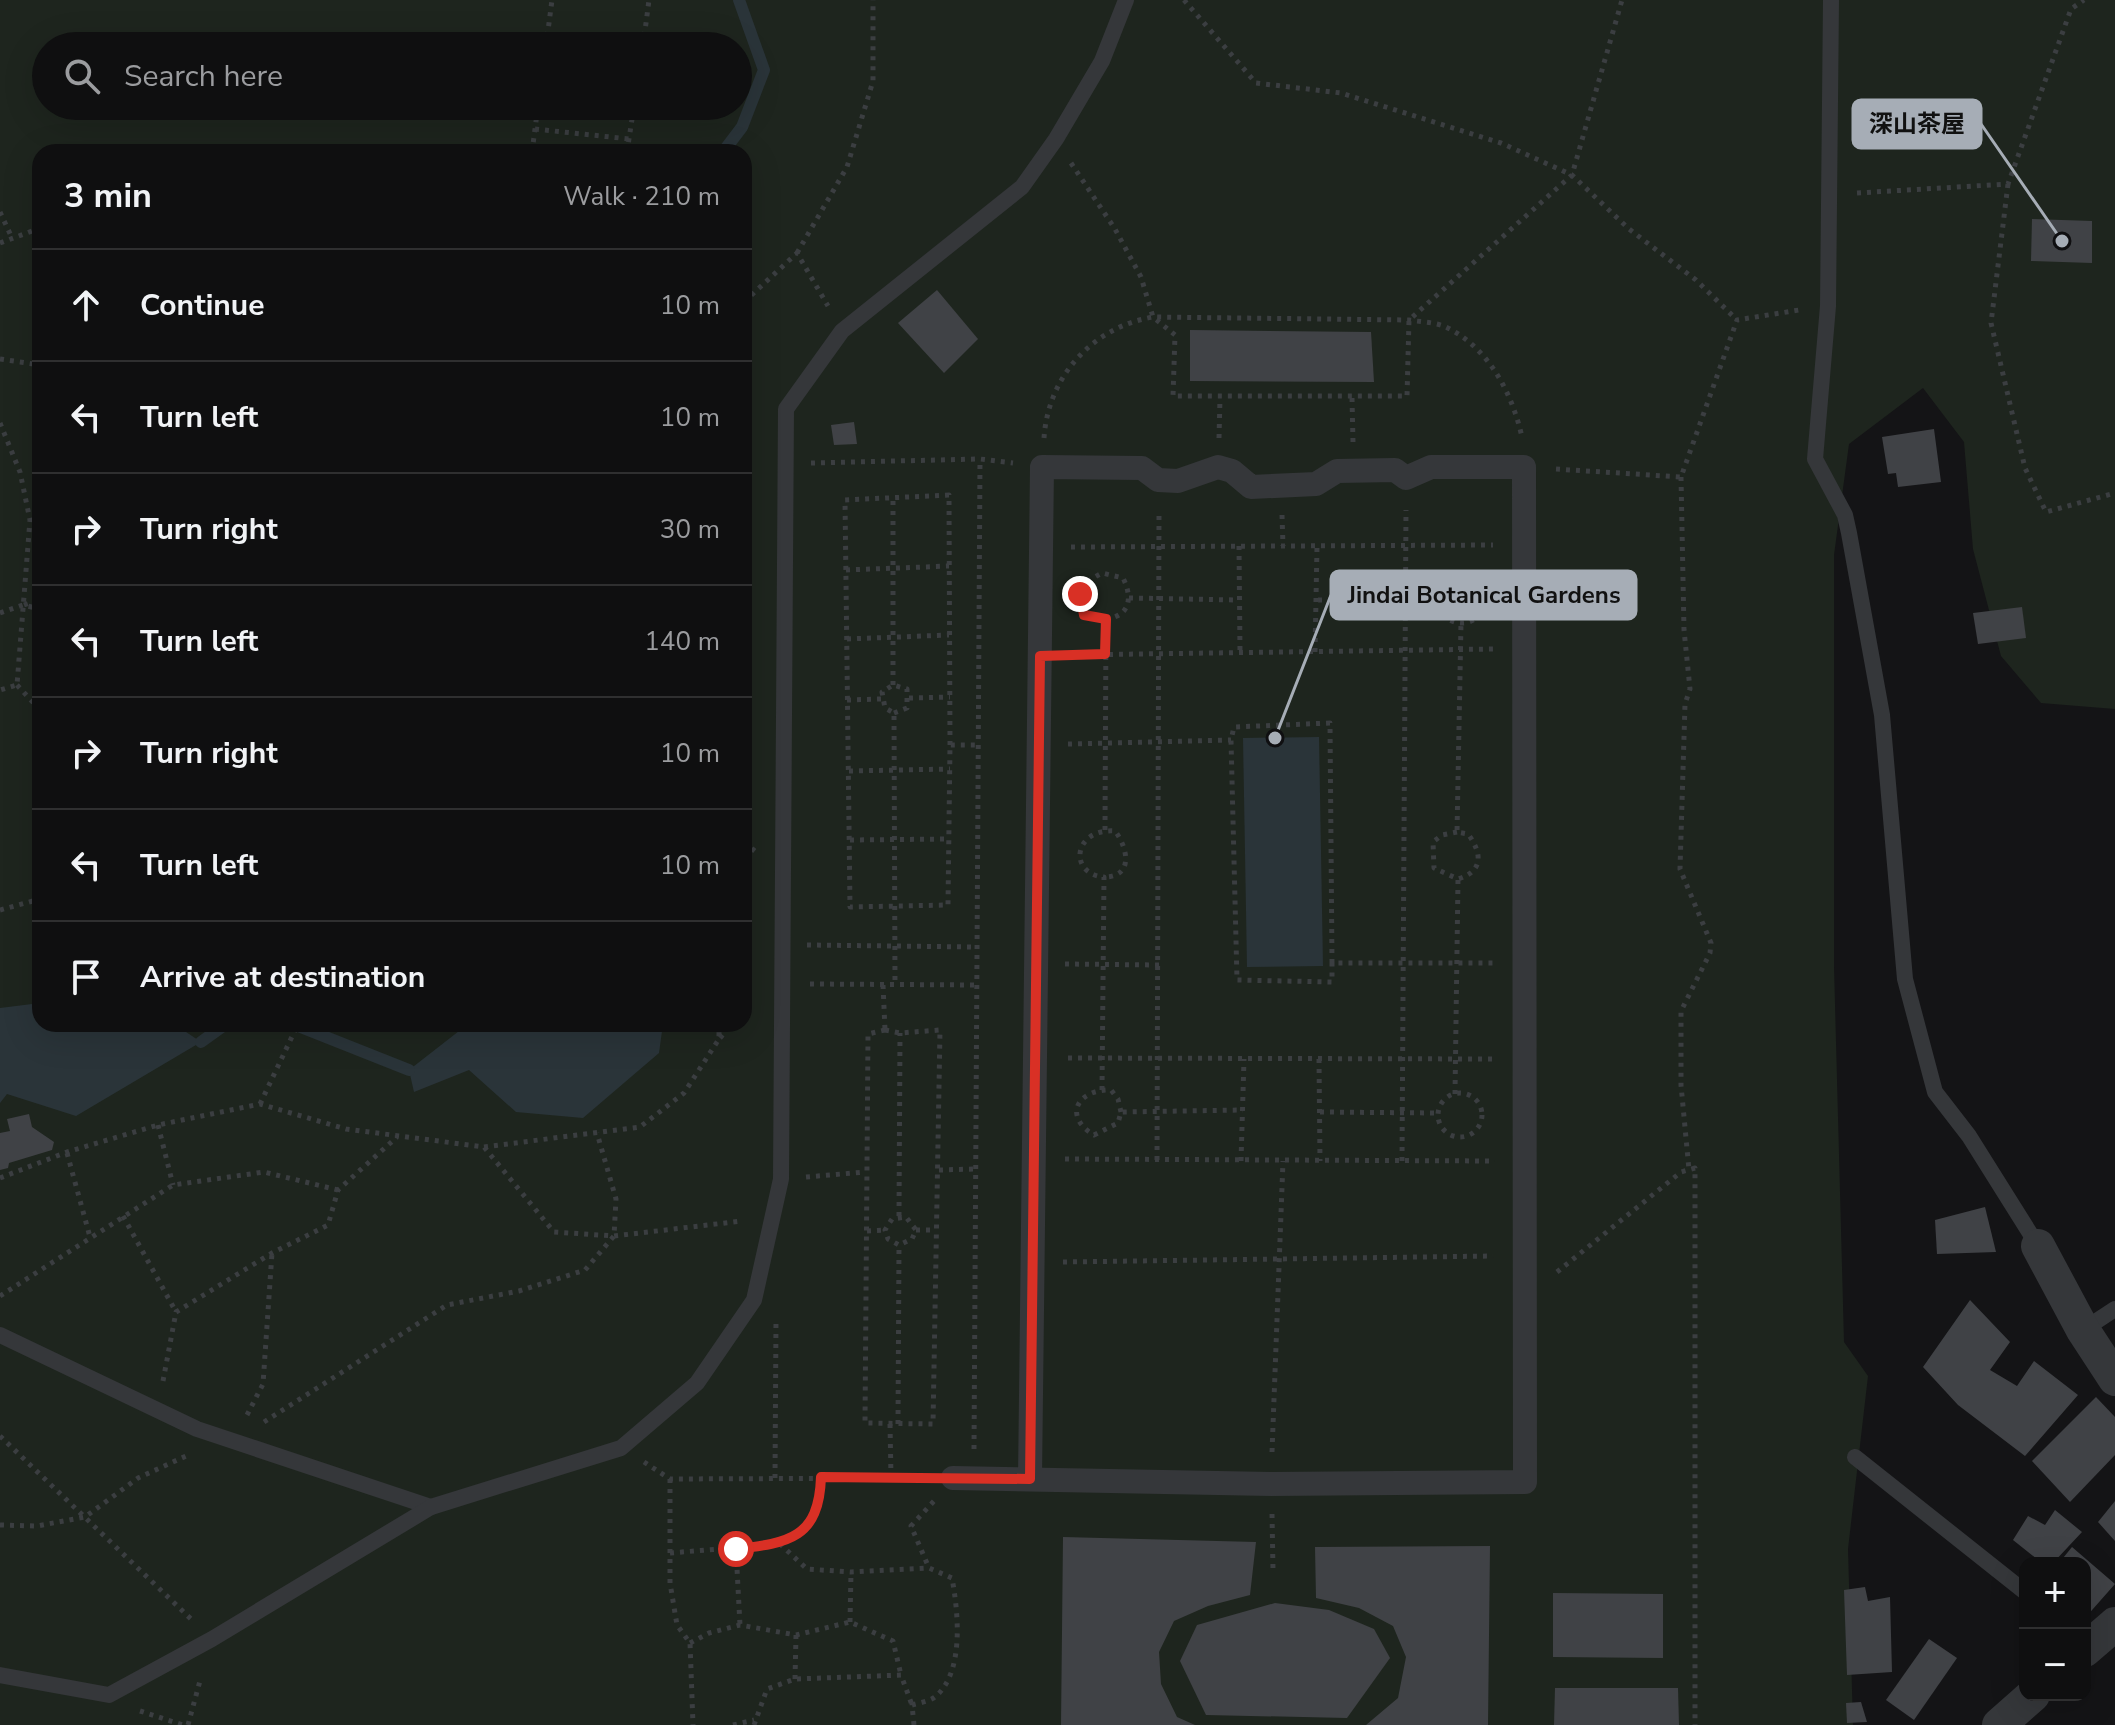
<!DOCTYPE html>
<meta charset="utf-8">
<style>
:root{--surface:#0f0f10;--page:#1d1d1e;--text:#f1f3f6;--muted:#9b9c9f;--line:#2f2f30}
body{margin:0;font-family:"Nunito Sans","Noto Sans JP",sans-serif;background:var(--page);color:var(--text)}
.controls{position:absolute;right:24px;bottom:24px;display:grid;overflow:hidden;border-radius:16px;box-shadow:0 8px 32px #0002}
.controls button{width:72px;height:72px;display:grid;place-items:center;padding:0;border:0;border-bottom:2px solid var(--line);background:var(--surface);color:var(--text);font:40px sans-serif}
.stop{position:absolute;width:24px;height:24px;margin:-18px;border:6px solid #d93025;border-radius:50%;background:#fff}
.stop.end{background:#d93025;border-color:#fff;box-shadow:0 2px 8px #0008}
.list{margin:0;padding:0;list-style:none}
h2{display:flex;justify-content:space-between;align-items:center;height:104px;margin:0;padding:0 32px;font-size:34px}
h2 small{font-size:26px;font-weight:400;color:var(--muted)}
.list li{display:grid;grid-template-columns:52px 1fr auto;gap:24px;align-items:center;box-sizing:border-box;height:112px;padding:0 32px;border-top:2px solid var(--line)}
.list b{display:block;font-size:30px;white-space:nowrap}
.list em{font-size:26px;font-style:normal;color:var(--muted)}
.icon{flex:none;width:44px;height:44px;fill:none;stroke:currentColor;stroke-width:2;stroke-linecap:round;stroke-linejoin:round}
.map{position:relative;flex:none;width:2115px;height:1725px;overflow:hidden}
.search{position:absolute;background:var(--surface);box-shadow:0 8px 32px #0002;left:32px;top:32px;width:720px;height:88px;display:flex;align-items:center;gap:20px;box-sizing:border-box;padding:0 28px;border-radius:44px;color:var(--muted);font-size:30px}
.panel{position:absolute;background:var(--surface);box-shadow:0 8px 32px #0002;left:32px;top:144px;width:720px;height:888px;border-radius:24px}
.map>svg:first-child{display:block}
.green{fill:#1e251e;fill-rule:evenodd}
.water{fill:#2a3439}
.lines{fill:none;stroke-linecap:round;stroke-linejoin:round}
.stream{stroke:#2a3439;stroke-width:12}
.building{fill:#404246}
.path{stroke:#3b3e41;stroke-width:5;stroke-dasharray:4 6;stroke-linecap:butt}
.service{stroke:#35373a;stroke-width:16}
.pedestrian{stroke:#35373a;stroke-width:24}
.minor{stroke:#35373a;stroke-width:34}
.route{stroke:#d93025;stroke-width:10}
.leader{fill:none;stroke:#a6adb6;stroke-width:3}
.callout-dot{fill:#a6adb6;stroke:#0f0f11;stroke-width:3}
.callout{fill:#a6adb6;stroke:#a6adb6;stroke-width:3}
.callout-label{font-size:24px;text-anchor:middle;font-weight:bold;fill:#111}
</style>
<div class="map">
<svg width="2115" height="1725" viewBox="0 0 2115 1725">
<rect width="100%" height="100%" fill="#141416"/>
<path class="green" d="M0 0H2115V709L2041 703 2001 656 1973 549 1964 442 1923 388 1849 444 1834 555V967L1844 1342 1868 1376 1848 1549 1853 1725H0ZM46 46H738V106H46ZM40 152H744V1024H40Z"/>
<g class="water">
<path d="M1319 737 1323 966 1247 967 1243 738Z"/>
<path d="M40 1003V1024H174L201 1042 76 1116 7 1094 0 1103V1008Z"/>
<path d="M468 1024H663L659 1053 583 1118 516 1112 469 1070 414 1092 409 1070Z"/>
</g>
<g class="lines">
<g class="stream">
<path d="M723 152 742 127 764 70 739 0"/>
<path d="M293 1024 409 1070"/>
<path d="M201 1042 226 1024"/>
</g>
</g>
<g class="building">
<path d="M2032 219 2092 221V263L2031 261Z"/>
<path d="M937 290 978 339 944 373 898 323Z"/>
<path d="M1190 330 1371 332 1374 382 1190 381Z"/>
<path d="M854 422 857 444 834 445 831 425Z"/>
<path d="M1934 429 1941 482 1898 487 1896 473 1888 474 1882 437Z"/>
<path d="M2022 607 2026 638 1978 644 1973 613Z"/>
<path d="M29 1114 32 1127 54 1142 52 1150 9 1163 8 1168 0 1170V1133L10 1131 7 1119Z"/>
<path d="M1985 1207 1996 1252 1937 1254 1935 1220Z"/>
<path d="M1970 1300 2010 1342 1990 1370 2017 1386 2034 1361 2078 1395 2025 1456 1958 1405 1923 1367Z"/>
<path d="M2096 1397 2115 1417V1455L2070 1502 2032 1461Z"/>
<path d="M2115 1501V1541L2098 1522Z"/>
<path d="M2055 1510 2082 1532 2053 1563H2042L2013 1540 2028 1516 2045 1525Z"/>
<path d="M1063 1537 1256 1542 1250 1595 1208 1606 1174 1621 1159 1652 1161 1684 1177 1717 1195 1725H1061Z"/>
<path d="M1490 1546 1488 1725H1366L1398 1698 1406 1657 1393 1626 1359 1608 1316 1598 1315 1547Z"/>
<path d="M2072 1547 2115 1584 2085 1618V1563H2059Z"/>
<path d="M1865 1587 1868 1601 1890 1597 1892 1672 1847 1675 1844 1590Z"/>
<path d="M1553 1593 1663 1594V1658L1553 1657Z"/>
<path d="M1275 1603 1329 1610 1374 1629 1390 1658 1347 1718 1206 1715 1180 1661 1197 1625Z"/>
<path d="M1929 1639 1957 1658 1914 1720 1886 1700Z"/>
<path d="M1555 1688H1678L1679 1725H1554Z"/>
<path d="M1861 1702 1867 1722 1847 1723 1846 1703Z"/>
</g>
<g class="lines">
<g class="path">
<path d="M1184 0 1256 83 1341 93 1501 143 1572 175 1629 229 1696 280 1737 320"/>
<path d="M546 46 552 0"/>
<path d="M643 46 649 0"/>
<path d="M535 129 629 139"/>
<path d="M532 152 538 106"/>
<path d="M627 152 634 106"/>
<path d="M1071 163 1115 229 1141 277 1153 317 1175 335 1173 396H1407L1409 320 1572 175 1622 0"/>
<path d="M2008 184 1991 323 2025 468 2046 512 2115 493"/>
<path d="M1857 193 2008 184 2071 9 2084 0"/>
<path d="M0 212 12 238"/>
<path d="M0 243 40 228"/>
<path d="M797 253 847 167 873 81V0"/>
<path d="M744 302 797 253 828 306"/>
<path d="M0 359 40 365"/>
<path d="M1352 398 1353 442"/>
<path d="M0 423 20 472 30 520 17 685 0 690"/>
<path d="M1044 438C1048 376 1093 327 1153 317L1409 320C1420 322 1435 322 1446 327 1489 348 1512 393 1522 437"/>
<path d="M1219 438 1220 398"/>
<path d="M811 463 980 459 1013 463"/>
<path d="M1556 469 1681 477 1737 320 1799 310"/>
<path d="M1681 477 1684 630 1690 689 1685 704 1680 869 1711 943 1710 953 1681 1011V1085L1689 1170"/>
<path d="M1282 515 1283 546"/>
<path d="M1239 546 1240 652"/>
<path d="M1071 547 1493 545"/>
<path d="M846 570 949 566"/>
<path d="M1129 598 1239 600"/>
<path d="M1318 600 1436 597 1442 581 1462 572 1473 575C1500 604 1473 638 1443 616L1436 597"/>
<path d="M24 605 40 599"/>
<path d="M0 613 23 605 40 609"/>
<path d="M847 639 949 635"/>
<path d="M744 651V662"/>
<path d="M1315 652 1317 546"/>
<path d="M1069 655 1495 649"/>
<path d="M17 685 40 710"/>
<path d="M893 685V498"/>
<path d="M909 698 950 697"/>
<path d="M847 700 881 699"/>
<path d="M894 713 907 708V689L893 685 882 692 885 708 894 713 895 985"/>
<path d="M1068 744 1231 740"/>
<path d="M950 745 949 495 845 500 850 907 948 905 950 745H979"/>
<path d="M849 771 950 769"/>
<path d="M1105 830 1106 619 1084 615 1080 594 1084 583 1102 573 1123 578C1133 598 1130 616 1106 619"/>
<path d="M1457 832 1442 835 1433 842 1434 868 1458 879C1484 871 1482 853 1468 834L1457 832 1461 623"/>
<path d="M850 840 949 839"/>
<path d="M744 842 756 852"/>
<path d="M0 910 40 899"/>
<path d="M807 945 977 947"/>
<path d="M1332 963 1330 723 1234 727 1231 740 1237 980 1332 982V963H1493"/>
<path d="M1065 964 1160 965"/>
<path d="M810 984 977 985"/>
<path d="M883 985 885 1030"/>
<path d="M885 1030 900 1033 940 1030 933 1424 865 1423 868 1034Z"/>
<path d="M720 1038 732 1024"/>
<path d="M1068 1058 1494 1059"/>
<path d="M1319 1059 1320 1161"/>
<path d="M1102 1090 1104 877C1068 874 1073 828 1115 831 1128 848 1134 877 1104 877"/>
<circle cx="1460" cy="1115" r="22"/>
<path d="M1455 1094 1458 879"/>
<path d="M260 1104 298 1024"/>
<path d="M1121 1112 1118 1099 1111 1090C1078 1089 1062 1116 1094 1135L1118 1123 1121 1112 1243 1110"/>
<path d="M1320 1112 1435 1113"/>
<path d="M158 1125 173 1185"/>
<path d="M484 1147 640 1127 684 1093 719 1039V1024"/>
<path d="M67 1153 90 1237"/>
<path d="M1065 1159 1495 1161"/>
<path d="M1157 1160 1159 513"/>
<path d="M1241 1161 1244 1059"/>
<path d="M1402 1161 1406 510"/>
<path d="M939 1170 976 1169"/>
<path d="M806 1177 865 1172"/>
<path d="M0 1178 67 1152 158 1125 260 1104 346 1129 484 1147 554 1232 614 1236 742 1221"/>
<path d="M123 1216 176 1312"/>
<path d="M899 1216 900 1033"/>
<path d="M916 1230H935"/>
<path d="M867 1231 885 1230"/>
<path d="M1063 1262 1493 1256"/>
<path d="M1557 1272 1681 1172 1695 1168V1725"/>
<path d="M0 1296 173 1185 264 1172 338 1190"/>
<path d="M163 1381 176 1312 272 1253 328 1225 338 1190 397 1137"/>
<path d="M247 1415 263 1384 272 1253"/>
<path d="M264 1422 447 1305 519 1291 585 1270 614 1236 616 1199 597 1133"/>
<path d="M890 1424 891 1477"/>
<path d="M898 1424 899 1245 888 1239 885 1230 892 1219 906 1217 916 1230 912 1239 899 1245"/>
<path d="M0 1436 192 1620"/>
<path d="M974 1449 980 459"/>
<path d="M1272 1452 1283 1161"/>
<path d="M644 1462 670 1479 921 1478"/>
<path d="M775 1478 776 1319"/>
<path d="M670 1479V1583L677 1625 690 1643 693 1725"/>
<path d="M1272 1514 1273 1570"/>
<path d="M0 1525 37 1526 85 1517 138 1478 186 1456"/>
<path d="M780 1544C812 1526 820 1514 821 1477"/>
<path d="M736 1550 740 1625"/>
<path d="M670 1553 780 1544 807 1569 851 1572 929 1568"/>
<path d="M850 1622 851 1572"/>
<path d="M690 1643 709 1633 740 1625 796 1635 850 1622 893 1641 901 1675"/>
<path d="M795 1679 796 1635"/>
<path d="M140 1711 183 1725"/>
<path d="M188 1725 201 1677"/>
<path d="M733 1725 754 1720"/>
<path d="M754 1725 767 1689 795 1679 901 1675 912 1705"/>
<path d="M914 1725 912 1705C919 1703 930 1701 935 1697 965 1672 958 1611 952 1578L929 1568 911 1526 934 1501"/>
</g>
<g class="service">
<path d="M1831 0 1828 306 1815 459 1845 515 1849 533 1882 715 1905 979 1935 1092 1969 1136 2038 1246"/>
<path d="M2083 1330 2115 1309"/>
<path d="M0 1335 197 1429 431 1507"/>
<path d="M1855 1457 2025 1592"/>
<path d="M0 1675 109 1695 212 1639 431 1507 621 1448 697 1383 754 1300 781 1179 786 409 842 331 1022 187 1056 139 1102 61 1126 0"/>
</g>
<path class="pedestrian" d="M953 1478 1271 1484 1525 1482 1524 467H1431L1406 478 1395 470 1337 471 1316 484 1251 487 1232 471 1218 467 1178 481 1158 480 1142 468 1042 467 1030 1479"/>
<g class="minor">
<path d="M2038 1246 2083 1330 2115 1379"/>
<path d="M2085 1650 2115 1624"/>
<path d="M1999 1725 2033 1695"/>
</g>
</g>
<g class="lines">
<path class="route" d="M736 1549C789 1543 819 1538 821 1477L1030 1479 1040 656 1105 654 1106 619 1084 615 1080 594"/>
</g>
<path class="leader" d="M2062 241L1981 124M1275 738L1331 595"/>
<g class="callout-dot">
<circle cx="2062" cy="241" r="8"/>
<circle cx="1275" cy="738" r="8"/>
</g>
<g class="callout">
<rect x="1853" y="100" width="128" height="48" rx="8"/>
<rect x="1331" y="571" width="305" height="48" rx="8"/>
</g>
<g class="callout-label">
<text x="1917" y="132">深山茶屋</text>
<text x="1484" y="603">Jindai Botanical Gardens</text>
</g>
</svg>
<div class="controls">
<button>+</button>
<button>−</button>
</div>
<div class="stop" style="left:736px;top:1549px"></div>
<div class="stop end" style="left:1080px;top:594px"></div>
<div class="search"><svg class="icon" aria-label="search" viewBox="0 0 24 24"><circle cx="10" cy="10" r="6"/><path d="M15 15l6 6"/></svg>Search here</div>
<section class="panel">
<h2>3 min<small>Walk · 210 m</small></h2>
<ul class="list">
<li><svg class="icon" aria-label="ahead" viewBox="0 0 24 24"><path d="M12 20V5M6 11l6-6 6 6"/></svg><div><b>Continue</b></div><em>10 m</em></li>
<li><svg class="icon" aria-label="left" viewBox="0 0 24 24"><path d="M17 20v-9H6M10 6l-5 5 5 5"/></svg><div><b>Turn left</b></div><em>10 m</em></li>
<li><svg class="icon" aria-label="right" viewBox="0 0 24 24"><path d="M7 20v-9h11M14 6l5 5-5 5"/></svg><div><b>Turn right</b></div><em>30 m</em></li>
<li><svg class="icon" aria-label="left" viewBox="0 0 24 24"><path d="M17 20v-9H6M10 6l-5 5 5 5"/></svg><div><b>Turn left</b></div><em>140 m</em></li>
<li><svg class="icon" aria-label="right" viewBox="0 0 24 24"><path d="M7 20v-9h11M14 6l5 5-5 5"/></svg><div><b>Turn right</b></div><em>10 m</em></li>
<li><svg class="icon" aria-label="left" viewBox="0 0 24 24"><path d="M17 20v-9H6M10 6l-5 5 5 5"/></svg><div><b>Turn left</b></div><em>10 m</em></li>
<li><svg class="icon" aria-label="arrive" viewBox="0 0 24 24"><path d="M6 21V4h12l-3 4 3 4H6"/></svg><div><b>Arrive at destination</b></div></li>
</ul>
</section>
</div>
